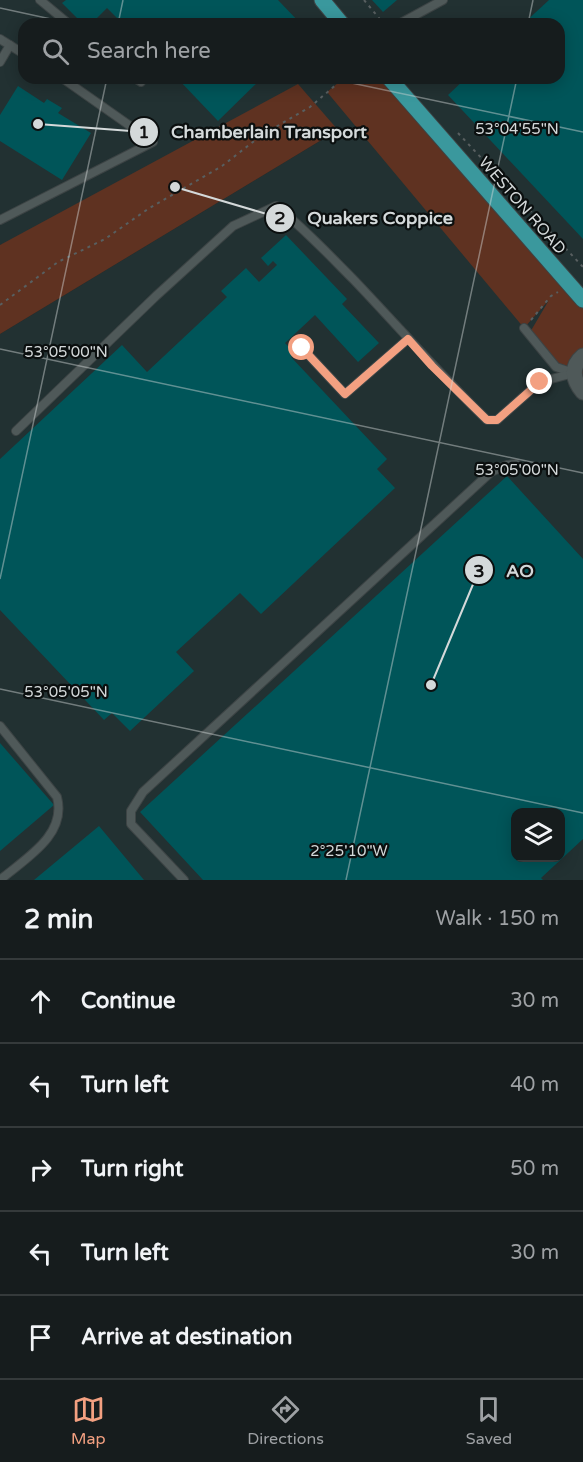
<!DOCTYPE html>
<meta charset="utf-8">
<style>
:root{--surface:#161c1d;--page:#23292a;--text:#f1f3f6;--muted:#9ea1a4;--line:#353a3b;--accent:#f3a081}
body{margin:0;font-family:"Varela Round",sans-serif;background:var(--page);color:var(--text)}
.controls{position:absolute;right:18px;bottom:18px;display:grid;overflow:hidden;border-radius:12px;box-shadow:0 3px 15px #0003}
.controls button{width:54px;height:54px;display:grid;place-items:center;padding:0;border:0;border-bottom:2px solid var(--line);background:var(--surface);color:var(--text);font:30px sans-serif}
.stop{position:absolute;width:18px;height:18px;margin:-14px;border:4px solid #f3a081;border-radius:50%;background:#fff}
.stop.end{background:#f3a081;border-color:#fff;box-shadow:0 2px 6px #0008}
.list{margin:0;padding:0;list-style:none}
h2{display:flex;justify-content:space-between;align-items:center;height:78px;margin:0;padding:0 24px;font-size:26px}
h2 small{font-size:20px;font-weight:400;color:var(--muted)}
.list li{display:grid;grid-template-columns:39px 1fr auto;gap:18px;align-items:center;box-sizing:border-box;height:84px;padding:0 24px;border-top:2px solid var(--line)}
.list b{display:block;font-size:22px;white-space:nowrap}
.list em{font-size:20px;font-style:normal;color:var(--muted)}
.icon{flex:none;width:33px;height:33px;fill:none;stroke:currentColor;stroke-width:2;stroke-linecap:round;stroke-linejoin:round}
.map{position:relative;flex:none;width:583px;height:880px;overflow:hidden}
.search{position:absolute;background:var(--surface);box-shadow:0 3px 15px #0003;left:18px;right:18px;top:18px;height:66px;display:flex;align-items:center;gap:15px;box-sizing:border-box;padding:0 21px;border-radius:18px;color:var(--muted);font-size:22px}
.sheet{height:498px;background:var(--surface)}
nav{display:flex;justify-content:space-around;align-items:center;box-sizing:border-box;height:84px;border-top:2px solid var(--line);background:var(--surface);font-size:16px;color:var(--muted)}
nav a{display:grid;justify-items:center;gap:3px}
nav .on{color:var(--accent)}
.map>svg:first-child{display:block}
.built{fill:#223132;fill-rule:evenodd}
.green{fill:#5f3221}
.building{fill:#005559;fill-rule:evenodd}
.lines{fill:none;stroke-linecap:round;stroke-linejoin:round}
.service-casing{stroke:#3d4445;stroke-width:10}
.minor-casing{stroke:#3d4445;stroke-width:17}
.primary-casing{stroke:#3d4445;stroke-width:17}
.path{stroke:#585f60;stroke-width:2;stroke-dasharray:3 4.5;stroke-linecap:butt}
.service{stroke:#4f5959;stroke-width:8}
.minor{stroke:#4f5959;stroke-width:15}
.primary{stroke:#3a989d;stroke-width:15}
.route{stroke:#f3a081;stroke-width:8}
.ticks{fill:none;stroke:#d4d9da;stroke-width:1.5;stroke-opacity:0.45}
.labels{text-anchor:middle;stroke-width:4.5;stroke-linejoin:round;paint-order:stroke}
.street-label{font-size:16px;fill:#d4d9da;stroke:#0b0f0f}
.ticks-label{font-size:15px;text-anchor:middle;fill:#d4d9da;stroke:#0b0f0f;stroke-width:4.5;stroke-linejoin:round;paint-order:stroke}
.leader{fill:none;stroke:#d4d9da;stroke-width:2}
.callout-dot{fill:#d4d9da;stroke:#0b0f0f;stroke-width:2}
.mark-label{font-size:18px;text-anchor:middle;font-weight:bold;fill:#111}
.callout-label{font-size:18px;text-anchor:middle;font-weight:bold;fill:#d4d9da;stroke:#0b0f0f;stroke-width:4.5;stroke-linejoin:round;paint-order:stroke}
</style>
<div class="map">
<svg width="583" height="880" viewBox="0 0 583 880">
<rect width="100%" height="100%" fill="#1e2627"/>
<path class="built" d="M0 0H583V880H0V334L338 130 0 245ZM24 24H559V78H24ZM516 812H560V858H516Z"/>
<g class="green">
<path d="M344 78H389L583 300V392L529 334 549 300 524 328 327 92Z"/>
<path d="M298 84 338 130 0 334V245Z"/>
</g>
<g class="building">
<path d="M66 0H278L301 24H123L107 8 91 24H83L62 3Z"/>
<path d="M372 0H397L383 12Z"/>
<path d="M549 0H583V239L448 95 466 78H559V24H523Z"/>
<path d="M177 78H262L218 121Z"/>
<path d="M18 86 44 103 47 99 62 108 58 113 91 133 62 180 0 141V115Z"/>
<path d="M286 235 347 299 342 304 379 343 358 362 315 315 285 343 295 353 291 357 387 459 377 469 395 488 261 614 240 593 176 652 194 671 130 731 112 713 104 720 0 610V459L122 345 147 372 227 297 221 291 246 268 259 282 277 265 273 261 268 266 261 258Z"/>
<path d="M507 476 583 559V839L541 878 543 880H203L140 812ZM516 812H560V858H516Z"/>
<path d="M0 743 54 805 0 851Z"/>
<path d="M99 826 144 880H34Z"/>
</g>
<g class="lines">
<defs>
<g id="service">
<path d="M40 0 69 24"/>
<path d="M399 24 443 0"/>
<path d="M0 39 24 54"/>
<path d="M0 62 10 45"/>
<path d="M135 78 141 82"/>
<path d="M0 220 153 142 62 78"/>
<path d="M524 328 556 367 574 373"/>
<path d="M302 348 345 394 408 339"/>
<path d="M16 431 156 296 233 226 276 206C304 228 328 254 353 279 398 326 440 375 487 420H497L540 382 574 373"/>
<path d="M0 726 57 797C67 835 26 858 0 880"/>
<path d="M184 880 131 824V811L143 792 491 472 507 465 516 464"/>
</g>
<path id="minor" d="M583 356C570 367 573 380 583 392"/>
<g id="primary">
<path d="M322 0 342 24"/>
<path d="M389 78 583 300"/>
</g>
</defs>
<use href="#service" class="service-casing"/>
<use href="#minor" class="minor-casing"/>
<use href="#primary" class="primary-casing"/>
<g class="path">
<path d="M364 0 384 24"/>
<path d="M458 133 583 267"/>
<path d="M0 305 58 262 105 239 148 209 222 166 262 135 310 107 344 78"/>
<path d="M531 320 551 296 558 292"/>
</g>
<use href="#service" class="service"/>
<use href="#minor" class="minor"/>
<use href="#primary" class="primary"/>
</g>
<g class="lines">
<path class="route" d="M302 348 345 394 408 339 432 366 487 420H497L540 382"/>
</g>
<path class="ticks" d="M0 8 74 24M118 24 123 0M528 24 533 0M328 78 583 132M0 349 583 473M0 579 107 78M0 689 583 813M346 880 517 78"/>
<g class="labels">
<g class="street-label">
<text transform="translate(523 205) rotate(49)" y="6">WESTON ROAD</text>
</g>
</g>
<g class="ticks-label">
<text x="517" y="134">53°04'55"N</text>
<text x="66" y="357">53°05'00"N</text>
<text x="517" y="475">53°05'00"N</text>
<text x="66" y="697">53°05'05"N</text>
<text x="349" y="856">2°25'10"W</text>
</g>
<path class="leader" d="M38 124L144 132M175 187L280 218M431 685L479 570"/>
<g class="callout-dot">
<circle cx="38" cy="124" r="6"/>
<circle cx="175" cy="187" r="6"/>
<circle cx="431" cy="685" r="6"/>
<circle cx="144" cy="132" r="15"/>
<circle cx="280" cy="218" r="15"/>
<circle cx="479" cy="570" r="15"/>
</g>
<g class="mark-label">
<text x="144" y="138">1</text>
<text x="280" y="224">2</text>
<text x="479" y="577">3</text>
</g>
<g class="callout-label">
<text x="269" y="138">Chamberlain Transport</text>
<text x="380" y="224">Quakers Coppice</text>
<text x="520" y="577">AO</text>
</g>
</svg>
<div class="controls">
<button><svg class="icon" aria-label="layers" viewBox="0 0 24 24"><path d="M12 4l9 5-9 5-9-5zM3 14l9 5 9-5"/></svg></button>
</div>
<div class="stop" style="left:302px;top:348px"></div>
<div class="stop end" style="left:540px;top:382px"></div>
<div class="search"><svg class="icon" aria-label="search" viewBox="0 0 24 24"><circle cx="10" cy="10" r="6"/><path d="M15 15l6 6"/></svg>Search here</div>
</div>
<section class="sheet">
<h2>2 min<small>Walk · 150 m</small></h2>
<ul class="list">
<li><svg class="icon" aria-label="ahead" viewBox="0 0 24 24"><path d="M12 20V5M6 11l6-6 6 6"/></svg><div><b>Continue</b></div><em>30 m</em></li>
<li><svg class="icon" aria-label="left" viewBox="0 0 24 24"><path d="M17 20v-9H6M10 6l-5 5 5 5"/></svg><div><b>Turn left</b></div><em>40 m</em></li>
<li><svg class="icon" aria-label="right" viewBox="0 0 24 24"><path d="M7 20v-9h11M14 6l5 5-5 5"/></svg><div><b>Turn right</b></div><em>50 m</em></li>
<li><svg class="icon" aria-label="left" viewBox="0 0 24 24"><path d="M17 20v-9H6M10 6l-5 5 5 5"/></svg><div><b>Turn left</b></div><em>30 m</em></li>
<li><svg class="icon" aria-label="arrive" viewBox="0 0 24 24"><path d="M6 21V4h12l-3 4 3 4H6"/></svg><div><b>Arrive at destination</b></div></li>
</ul>
</section>
<nav>
<a class="on"><svg class="icon" aria-label="map" viewBox="0 0 24 24"><path d="M3 6l6-2 6 2 6-2v14l-6 2-6-2-6 2zM9 4v14M15 6v14"/></svg>Map</a>
<a><svg class="icon" aria-label="directions" viewBox="0 0 24 24"><path d="M12 3l9 9-9 9-9-9zM9 14v-3h6M13 9l2 2-2 2"/></svg>Directions</a>
<a><svg class="icon" aria-label="saved" viewBox="0 0 24 24"><path d="M7 4h10v16l-5-4-5 4z"/></svg>Saved</a>
</nav>
